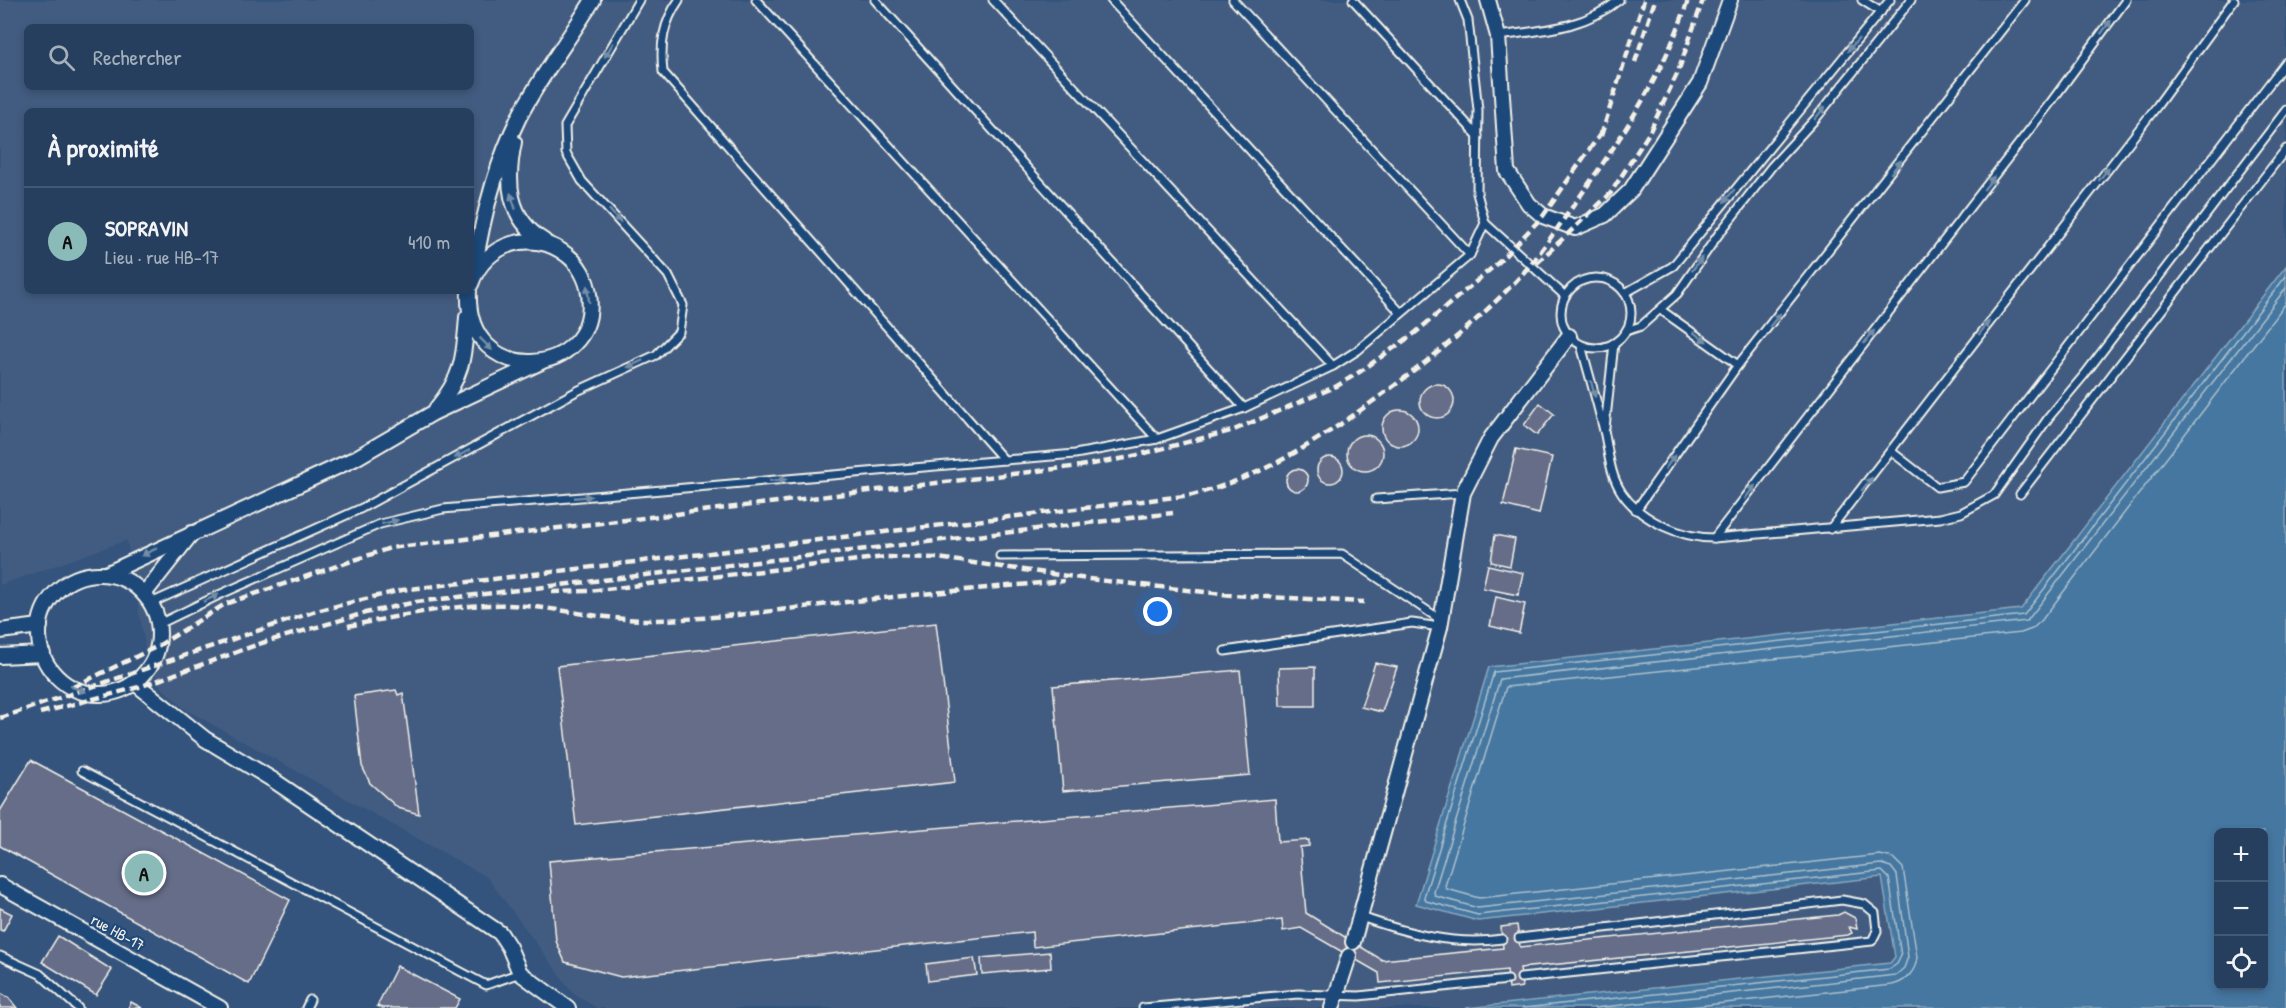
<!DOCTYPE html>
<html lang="fr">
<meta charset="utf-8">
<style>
:root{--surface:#273f5e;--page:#334a67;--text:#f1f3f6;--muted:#a4afbc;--line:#435873;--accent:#8bbbb9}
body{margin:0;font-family:"Patrick Hand",sans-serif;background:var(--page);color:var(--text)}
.controls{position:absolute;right:18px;bottom:18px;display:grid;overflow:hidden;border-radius:9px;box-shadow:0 3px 9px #0003}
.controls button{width:54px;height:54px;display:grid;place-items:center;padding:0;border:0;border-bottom:2px solid var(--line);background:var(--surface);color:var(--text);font:30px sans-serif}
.you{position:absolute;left:1158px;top:612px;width:21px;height:21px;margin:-15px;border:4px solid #fff;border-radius:50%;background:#1a73e8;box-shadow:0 0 0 9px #1a73e833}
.badge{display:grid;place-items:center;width:39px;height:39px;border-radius:50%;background:var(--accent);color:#111;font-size:20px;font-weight:700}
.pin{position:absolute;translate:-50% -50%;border:3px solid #fff;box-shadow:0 2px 6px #0006}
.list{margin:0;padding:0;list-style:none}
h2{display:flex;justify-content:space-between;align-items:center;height:78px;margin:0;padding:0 24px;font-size:26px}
h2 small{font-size:20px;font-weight:400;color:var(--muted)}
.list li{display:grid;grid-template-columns:39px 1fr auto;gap:18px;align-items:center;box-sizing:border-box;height:108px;padding:0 24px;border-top:2px solid var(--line)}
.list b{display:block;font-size:22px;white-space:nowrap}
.list p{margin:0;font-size:20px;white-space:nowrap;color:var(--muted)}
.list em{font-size:20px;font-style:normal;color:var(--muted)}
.icon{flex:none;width:33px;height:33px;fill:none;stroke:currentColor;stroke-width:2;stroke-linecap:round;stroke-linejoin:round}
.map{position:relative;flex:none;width:2286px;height:1008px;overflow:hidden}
.search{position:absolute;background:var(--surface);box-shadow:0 3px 9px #0003;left:24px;top:24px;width:450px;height:66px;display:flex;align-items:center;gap:15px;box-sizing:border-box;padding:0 21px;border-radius:9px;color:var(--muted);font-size:22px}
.panel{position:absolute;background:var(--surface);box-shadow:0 3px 9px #0003;left:24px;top:108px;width:450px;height:186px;border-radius:9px}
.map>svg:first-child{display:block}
.built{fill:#435c81;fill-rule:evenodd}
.water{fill:#4477a1;stroke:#8aa8bd;stroke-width:1.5;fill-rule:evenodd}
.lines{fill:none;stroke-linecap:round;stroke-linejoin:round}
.shore{stroke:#aec0cc;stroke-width:1.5}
.building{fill:#666d89;stroke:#f4f1e8;stroke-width:1.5}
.lane-casing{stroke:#f4f1e8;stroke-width:11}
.street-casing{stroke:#f4f1e8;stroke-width:18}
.lane{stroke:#1f4a7a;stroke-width:7}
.street{stroke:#1f4a7a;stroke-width:14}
.rail{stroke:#f4f1e8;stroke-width:4.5;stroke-dasharray:9 4.5;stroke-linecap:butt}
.oneway{fill:#748da6}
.labels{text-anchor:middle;stroke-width:4.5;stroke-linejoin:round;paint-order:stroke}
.street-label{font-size:16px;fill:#f4f1e8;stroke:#1f4a7a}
</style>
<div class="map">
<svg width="2286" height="1008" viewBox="0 0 2286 1008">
<rect width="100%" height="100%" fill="#34547e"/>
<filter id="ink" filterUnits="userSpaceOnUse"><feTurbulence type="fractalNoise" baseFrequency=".0167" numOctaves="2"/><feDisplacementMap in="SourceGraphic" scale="12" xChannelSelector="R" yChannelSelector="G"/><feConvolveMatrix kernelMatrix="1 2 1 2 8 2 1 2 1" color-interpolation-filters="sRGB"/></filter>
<g filter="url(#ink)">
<path class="built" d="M0 0H2286V1008H597L574 994 487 877 185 709 161 687 147 658 127 540 0 585ZM27 27H471V87H27ZM27 111H471V291H27ZM2218 832H2264V986H2218Z"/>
<path class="water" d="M2286 266V1008H1466L1890 963 1895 957 1882 877 1478 921 1416 904 1489 667 2021 609ZM2218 832H2264V986H2218Z"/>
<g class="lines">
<g class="shore">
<path d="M1523 1008 1890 969 1897 964 1901 956 1889 878 1882 871 1478 915 1426 901 1424 897 1494 672 2024 615 2286 276"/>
<path d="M1594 1008 1896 975 1904 968 1908 957 1897 875 1891 867 1881 864 1478 908 1435 896 1434 892 1500 679 2027 621 2286 288"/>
<path d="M1679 1008 1892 985C1906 982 1916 971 1917 957L1903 868 1893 858 1880 855 1479 898 1447 889 1445 886 1506 687 2021 633 2032 629 2041 621 2286 303"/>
</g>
</g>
<g class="building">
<circle cx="1437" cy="401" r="17"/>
<path d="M1540 403 1554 414 1537 435 1524 425Z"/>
<circle cx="1400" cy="428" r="18"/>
<circle cx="1365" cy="453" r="18"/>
<path d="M1516 449 1552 457 1539 514 1503 505Z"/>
<circle cx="1330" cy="470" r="13"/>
<circle cx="1297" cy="480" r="11"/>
<path d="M1495 535 1515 539 1510 566 1491 562Z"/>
<path d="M1488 565 1523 573 1518 595 1483 588Z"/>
<path d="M1496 597 1525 604 1519 633 1490 626Z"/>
<path d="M936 623 955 782 576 825 557 666Z"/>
<path d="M1375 663 1397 667 1382 712 1361 707Z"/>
<path d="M1315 667V706H1280L1279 668Z"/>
<path d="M1240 670 1250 775 1063 791 1053 686Z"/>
<path d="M396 690 398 695 403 693 419 814 398 808 370 783 362 766 354 696Z"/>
<path d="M31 760 290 900 249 984 0 846V811Z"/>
<path d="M1275 799 1278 842 1309 840V846L1300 847 1306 913 1382 960 1503 948 1501 927 1517 925 1520 947 1838 915 1844 912 1855 918 1857 929 1849 927 1852 933 1848 935 1520 968 1522 987 1509 989 1507 970 1380 983 1379 973 1301 928 1283 931 1282 920 1033 947 1032 932 621 977 565 962 556 941 549 861Z"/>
<path d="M0 908 12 914 3 931 0 930Z"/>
<path d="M58 936 112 970 96 995 42 962Z"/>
<path d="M1050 952 1051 968 982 974 981 958Z"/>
<path d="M974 958 977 975 928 981 926 964Z"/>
<path d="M397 966 460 999 455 1008H382L377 1006Z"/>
<path d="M0 993 8 997 17 1008H0Z"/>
<path d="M131 1002 142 1008H128Z"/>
</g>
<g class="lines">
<defs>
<g id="lane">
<path d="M679 0C663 23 660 44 663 72L1004 460"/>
<path d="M756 0 1157 439"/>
<path d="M875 0 1244 408"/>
<path d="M993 0 1333 366"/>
<path d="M1111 0 1401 313"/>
<path d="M1233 0 1470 255"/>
<path d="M1353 0 1478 136"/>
<path d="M1862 0 1881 12"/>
<path d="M1498 36C1543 30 1583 29 1619 0"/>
<path d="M1485 223 1565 296"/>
<circle cx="1596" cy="313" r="35"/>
<path d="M1625 293 1673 266 1890 0"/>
<path d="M1661 310 1738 365"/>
<path d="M1626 331 1641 326 1677 294 1718 235 1772 166 1817 117 1911 0"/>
<path d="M1581 345C1589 375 1598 405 1605 435 1609 455 1610 475 1622 493 1641 521 1682 538 1714 538L1940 518 1961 513 1994 495 2049 417 2085 374 2286 110"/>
<path d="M1605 428 1614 343"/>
<path d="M1892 452 1937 487 1964 482 2286 62"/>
<path d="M2020 494 2286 149"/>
<path d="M1376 499 1463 493"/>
<path d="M1636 510 1738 365 2025 0"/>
<path d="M1830 529 2157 106 2234 0"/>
<path d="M1714 538 2051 102 2126 0"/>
<path d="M1000 556 1342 554 1441 620"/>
<path d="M151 603 362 508 577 391 656 355 679 332 683 305 668 275 582 181 566 153 565 126 639 0"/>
<path d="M159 624 221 594 380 524 443 509 1075 454 1157 439 1244 408 1333 366 1358 350 1470 255 1485 223 1477 193 1478 110 1468 20 1460 0"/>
<path d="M1225 651 1412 623 1440 627"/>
<path d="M82 771 486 985 520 973"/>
<path d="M1361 917C1407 933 1453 946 1502 939"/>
<path d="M1519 938 1842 900 1864 904 1875 913 1877 931 1872 941 1521 978"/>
<path d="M0 956 40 974 78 1008"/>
<path d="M306 1008 310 1000"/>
<path d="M1143 1008 1298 994 1359 996 1508 980"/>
</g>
<g id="street">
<path d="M1488 0 1498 36 1507 171 1529 204 1543 216 1575 228 1605 215 1631 190 1700 83 1730 0"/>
<path d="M514 142C506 181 507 218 544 241"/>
<path d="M474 272C482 219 495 166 519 117 540 77 569 39 593 0"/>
<path d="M469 291C464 391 601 379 589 294 587 279 579 264 567 255 533 228 485 243 471 284"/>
<path d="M436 409C463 377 464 357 467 317"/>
<circle cx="99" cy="634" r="60"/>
<path d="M106 574 354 459 433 413 541 362"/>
<path d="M144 594 192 533"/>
<path d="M0 631 40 626"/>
<path d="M0 656 43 654"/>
<path d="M135 683 205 739 273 780 500 933 509 947 520 973 568 1008"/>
<path d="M0 885 220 1008"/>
<path d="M1353 942 1440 627 1463 493 1491 438 1569 336"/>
<path d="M1332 1008 1349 956"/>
</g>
</defs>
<use href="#lane" class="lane-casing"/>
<use href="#street" class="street-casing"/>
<use href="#lane" class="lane"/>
<use href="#street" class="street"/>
<g class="rail">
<path d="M1635 62 1655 0"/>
<path d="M1601 136 1644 0"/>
<path d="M1537 263 1610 194 1649 133 1678 72 1703 0"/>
<path d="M552 592 588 591 885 557 938 558 1088 579 1231 595 1364 602"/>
<path d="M348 626C395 617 444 606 491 605 544 603 596 620 649 620 709 620 770 611 829 604 907 595 985 588 1064 581"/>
<path d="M73 687 158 646 225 604 390 548 1080 466 1126 458 1234 430 1337 386 1361 371 1415 333 1499 262 1543 216 1603 130"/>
<path d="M40 713 139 687 262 643 365 613 416 602 1173 513"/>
<path d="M0 718 316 611 402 590 1192 495C1259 478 1314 444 1369 404 1421 367 1471 328 1515 282 1538 258 1557 228 1576 202 1621 138 1664 75 1688 0"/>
</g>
</g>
<defs><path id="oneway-solid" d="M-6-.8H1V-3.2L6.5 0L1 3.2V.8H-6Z" transform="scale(1.5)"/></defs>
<g class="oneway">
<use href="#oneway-solid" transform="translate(2106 27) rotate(-54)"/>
<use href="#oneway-solid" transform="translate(1853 45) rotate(131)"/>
<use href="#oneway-solid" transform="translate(609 50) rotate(121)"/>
<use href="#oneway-solid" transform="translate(1820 113) rotate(-50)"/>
<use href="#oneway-solid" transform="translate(1896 167) rotate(-52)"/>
<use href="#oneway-solid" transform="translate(2104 174) rotate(-52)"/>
<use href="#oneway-solid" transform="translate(1989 183) rotate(-52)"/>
<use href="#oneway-solid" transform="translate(1729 196) rotate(129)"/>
<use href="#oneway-solid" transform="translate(513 201) rotate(-108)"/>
<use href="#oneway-solid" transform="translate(615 216) rotate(48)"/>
<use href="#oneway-solid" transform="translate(1697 264) rotate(-54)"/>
<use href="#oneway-solid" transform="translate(588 294) rotate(-98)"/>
<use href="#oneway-solid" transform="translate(1775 320) rotate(-51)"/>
<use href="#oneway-solid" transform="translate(1984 328) rotate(-52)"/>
<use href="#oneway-solid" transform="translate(1700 337) rotate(35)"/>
<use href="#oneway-solid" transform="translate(1869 337) rotate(-52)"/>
<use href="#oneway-solid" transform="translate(486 344) rotate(45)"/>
<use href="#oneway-solid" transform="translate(635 364) rotate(155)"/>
<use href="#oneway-solid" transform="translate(1593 389) rotate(75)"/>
<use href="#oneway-solid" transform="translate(462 454) rotate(152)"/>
<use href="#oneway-solid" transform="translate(1670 462) rotate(-55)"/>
<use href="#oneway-solid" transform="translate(778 480) rotate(-5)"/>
<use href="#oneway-solid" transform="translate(1867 484) rotate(-51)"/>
<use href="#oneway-solid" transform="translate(1750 492) rotate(-53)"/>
<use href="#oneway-solid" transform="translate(583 497) rotate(-5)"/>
<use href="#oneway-solid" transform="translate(390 522) rotate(-14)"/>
<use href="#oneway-solid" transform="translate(149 552) rotate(154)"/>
<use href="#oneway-solid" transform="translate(211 598) rotate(-26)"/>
<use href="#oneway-solid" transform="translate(78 689) rotate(21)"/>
</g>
</g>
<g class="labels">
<g class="street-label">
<text transform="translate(118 932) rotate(29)" y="6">rue HB-17</text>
</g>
</g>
</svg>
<div class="controls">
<button>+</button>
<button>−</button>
<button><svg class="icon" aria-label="locate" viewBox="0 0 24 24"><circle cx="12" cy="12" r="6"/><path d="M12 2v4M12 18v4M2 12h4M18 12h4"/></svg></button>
</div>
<div class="you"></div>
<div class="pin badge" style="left:144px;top:873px">A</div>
<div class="search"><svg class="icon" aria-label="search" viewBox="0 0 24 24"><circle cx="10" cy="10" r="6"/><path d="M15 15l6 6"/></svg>Rechercher</div>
<section class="panel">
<h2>À proximité<small></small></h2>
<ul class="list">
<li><span class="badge">A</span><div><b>SOPRAVIN</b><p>Lieu · rue HB-17</p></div><em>410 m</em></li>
</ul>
</section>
</div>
